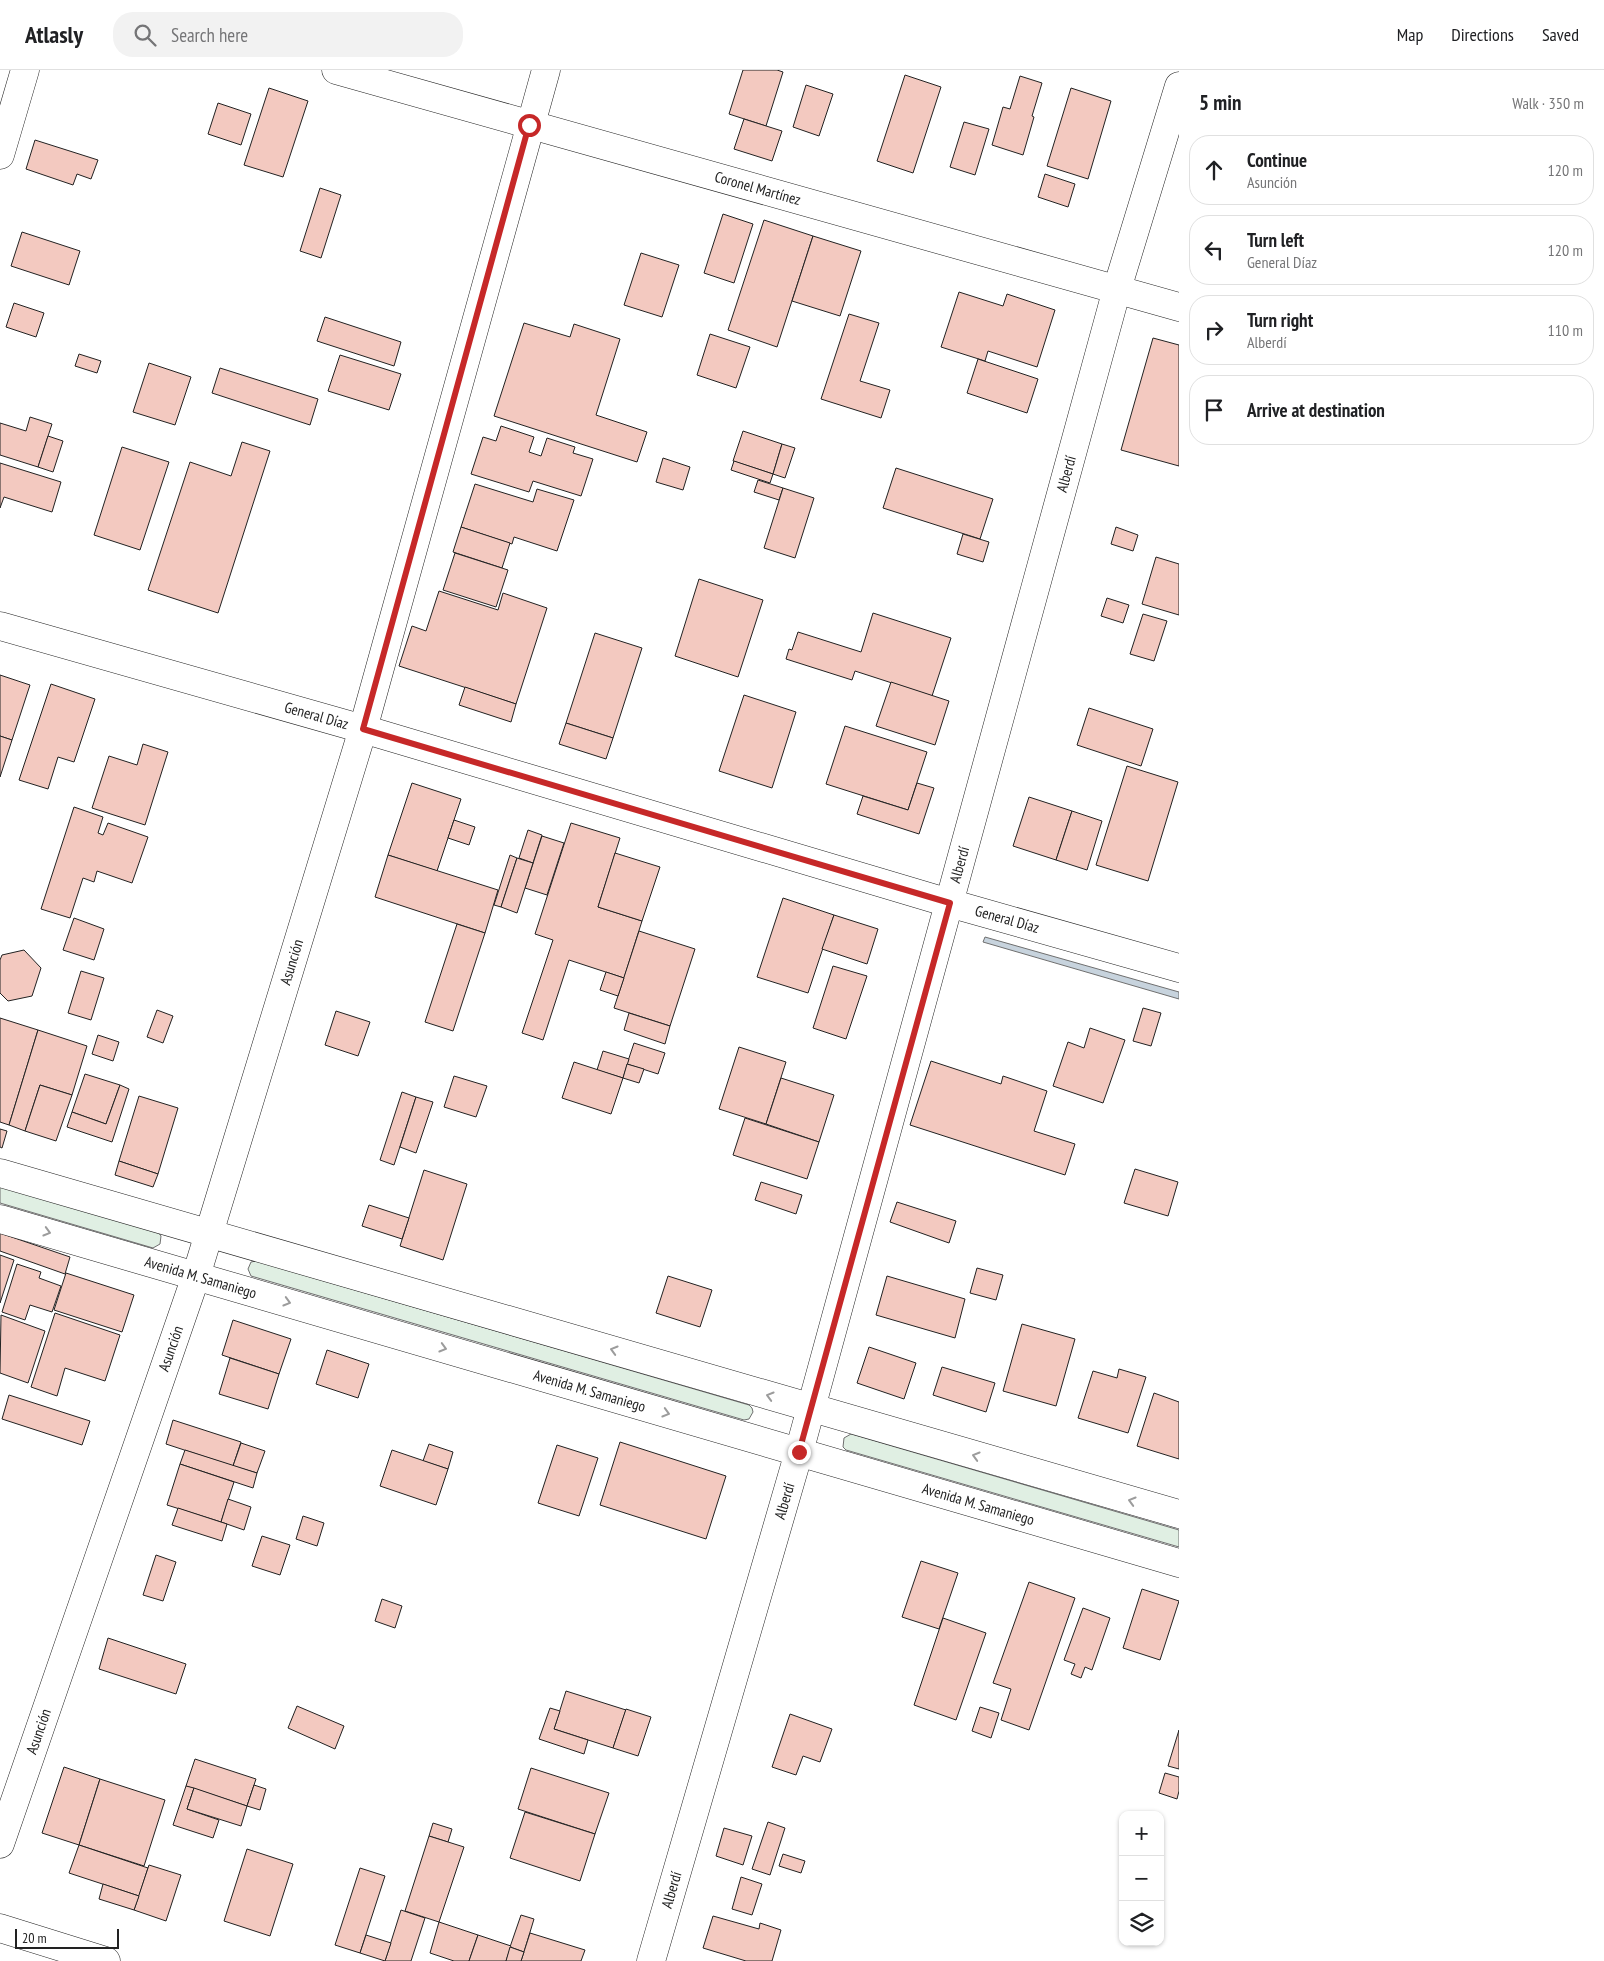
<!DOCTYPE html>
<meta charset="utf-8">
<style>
:root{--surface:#fff;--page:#f2f2f2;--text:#202124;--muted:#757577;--line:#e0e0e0}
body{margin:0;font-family:"PT Sans Narrow",sans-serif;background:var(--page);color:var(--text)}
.controls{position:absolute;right:15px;bottom:15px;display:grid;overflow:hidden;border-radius:10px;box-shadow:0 1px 4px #0004}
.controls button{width:45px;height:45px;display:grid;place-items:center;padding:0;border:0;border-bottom:1px solid var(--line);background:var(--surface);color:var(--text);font:25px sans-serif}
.scale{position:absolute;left:15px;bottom:12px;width:104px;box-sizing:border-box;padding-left:5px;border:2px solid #222;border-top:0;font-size:14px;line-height:18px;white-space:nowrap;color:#222;-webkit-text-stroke:4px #fff;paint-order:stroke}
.stop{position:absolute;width:15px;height:15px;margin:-11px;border:4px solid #c62828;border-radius:50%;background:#fff}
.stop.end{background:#c62828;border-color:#fff;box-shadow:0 1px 5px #0008}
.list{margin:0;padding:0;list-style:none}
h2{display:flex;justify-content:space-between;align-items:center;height:65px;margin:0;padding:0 20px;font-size:21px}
h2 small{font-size:16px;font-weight:400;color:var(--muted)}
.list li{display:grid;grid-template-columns:32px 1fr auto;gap:15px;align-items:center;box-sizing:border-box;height:70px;margin:0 10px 10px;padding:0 10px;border:1px solid var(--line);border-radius:20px}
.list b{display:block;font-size:19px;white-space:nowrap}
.list p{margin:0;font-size:16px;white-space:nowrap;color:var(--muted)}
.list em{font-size:16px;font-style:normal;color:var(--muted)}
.icon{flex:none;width:28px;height:28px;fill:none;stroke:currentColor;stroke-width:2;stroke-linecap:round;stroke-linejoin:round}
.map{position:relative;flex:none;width:1179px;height:1891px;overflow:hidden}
header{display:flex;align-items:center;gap:30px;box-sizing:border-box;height:70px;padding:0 25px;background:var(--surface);border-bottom:1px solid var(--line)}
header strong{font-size:24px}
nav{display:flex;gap:28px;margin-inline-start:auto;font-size:18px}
.search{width:350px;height:45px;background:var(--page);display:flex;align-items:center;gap:12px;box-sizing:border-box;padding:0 18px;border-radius:20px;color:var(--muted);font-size:19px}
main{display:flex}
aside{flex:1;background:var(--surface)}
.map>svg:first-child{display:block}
.green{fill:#e0efe3;stroke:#6f6f6f}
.water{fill:#c7d3dd;stroke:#6f6f6f}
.building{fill:#f3c9c0;stroke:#222}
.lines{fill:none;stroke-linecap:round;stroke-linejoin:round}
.minor-casing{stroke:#222;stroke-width:29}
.minor{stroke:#fff;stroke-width:28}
.oneway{stroke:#9c9c9c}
.route{stroke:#c62828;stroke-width:6}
.labels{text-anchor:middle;stroke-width:4;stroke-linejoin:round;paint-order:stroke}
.street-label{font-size:15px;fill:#222;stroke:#fff}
</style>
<header>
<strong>Atlasly</strong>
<div class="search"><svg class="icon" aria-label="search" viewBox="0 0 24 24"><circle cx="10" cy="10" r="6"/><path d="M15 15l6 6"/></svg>Search here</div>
<nav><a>Map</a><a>Directions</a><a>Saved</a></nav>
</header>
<main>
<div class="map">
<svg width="1179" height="1891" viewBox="0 0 1179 1891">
<rect width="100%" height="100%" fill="#fff"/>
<g class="green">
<path d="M0 1116 158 1162 161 1166 160 1174 153 1178 0 1133Z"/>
<path d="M256 1191 749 1335 752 1338 753 1342 749 1349 744 1350 251 1206 248 1199 251 1192Z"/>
<path d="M851 1364 1179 1460V1477L846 1380 843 1377 844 1368Z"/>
</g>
<path class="water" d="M985 867 1179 922V929L983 872Z"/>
<g class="building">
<path d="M743 0H777L783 2 766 56 729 44Z"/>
<path d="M905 5 941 17 913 103 877 91Z"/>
<path d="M1020 6 1042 13 1032 46 1034 47 1023 85 992 75 1003 37 1010 39Z"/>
<path d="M806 15 833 24 819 66 793 57Z"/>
<path d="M269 18 308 31 283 107 244 95Z"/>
<path d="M1071 18 1111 31 1088 109 1047 96Z"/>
<path d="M218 33 251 44 241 75 208 64Z"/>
<path d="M744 49 782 61 772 91 734 79Z"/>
<path d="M964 52 989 59 975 105 950 97Z"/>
<path d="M35 70 98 90 91 109 77 104 73 115 26 99Z"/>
<path d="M1045 104 1075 114 1068 137 1038 127Z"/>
<path d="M320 118 341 125 321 188 300 181Z"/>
<path d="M723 144 753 154 734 213 704 203Z"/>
<path d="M764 150 813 166 777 277 728 260Z"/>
<path d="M22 162 80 181 69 215 11 196Z"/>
<path d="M813 166 861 181 840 246 792 231Z"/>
<path d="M641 183 679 195 662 247 624 235Z"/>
<path d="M959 222 1003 236 1007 224 1055 240 1037 297 988 281 985 291 941 277Z"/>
<path d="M14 233 44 243 36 267 6 257Z"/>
<path d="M849 244 879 253 860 311 890 320 881 348 821 329Z"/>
<path d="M325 247 401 272 394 296 317 271Z"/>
<path d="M524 253 570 267 574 254 620 269 596 345 647 362 637 392 494 346Z"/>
<path d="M710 264 750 277 736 318 697 305Z"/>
<path d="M1153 268 1179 275V396L1121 380Z"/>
<path d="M79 284 101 291 97 303 75 296Z"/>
<path d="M340 285 401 304 389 340 328 321Z"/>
<path d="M978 289 1038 309 1027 343 967 323Z"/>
<path d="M149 293 191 307 175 355 133 342Z"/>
<path d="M220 298 318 329 310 355 212 323Z"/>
<path d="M30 347 52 354 38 397 0 385V353L26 361Z"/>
<path d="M501 356 534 367 529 382 541 386 547 368 575 377 573 383 593 389 581 426 533 411 529 422 471 404 483 367 496 371Z"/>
<path d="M743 361 782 374 773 404 733 391Z"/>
<path d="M48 366 63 371 53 402 38 397Z"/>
<path d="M242 372 270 381 218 543 148 520 190 392 231 406Z"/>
<path d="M782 374 795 378 785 408 773 404Z"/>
<path d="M122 377 169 392 140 480 94 465Z"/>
<path d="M663 388 690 397 683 420 656 412Z"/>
<path d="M734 391 773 404 770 413 731 400Z"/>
<path d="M0 393 61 412 52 442 4 427 0 438Z"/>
<path d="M896 398 993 429 980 469 883 438Z"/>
<path d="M758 410 783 418 779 430 754 422Z"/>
<path d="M475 414 533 432 537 419 574 430 557 481 514 467 512 474 461 457Z"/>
<path d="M783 418 814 428 795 488 764 478Z"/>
<path d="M461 457 510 473 502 498 453 482Z"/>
<path d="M1116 457 1138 465 1133 481 1111 474Z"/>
<path d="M963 464 989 472 983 492 957 484Z"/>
<path d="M455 483 508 500 496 537 443 520Z"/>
<path d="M1156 487 1179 494V545L1142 534Z"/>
<path d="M699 509 763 530 738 607 675 586Z"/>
<path d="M439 521 498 540 503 523 547 538 516 634 399 596 412 556 426 561Z"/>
<path d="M1107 528 1129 535 1123 553 1101 546Z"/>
<path d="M873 543 951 568 932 626 855 601 852 610 786 589 789 579 792 580 798 562 861 582Z"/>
<path d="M1143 544 1167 551 1154 591 1130 584Z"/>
<path d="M595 563 642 578 613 668 566 653Z"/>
<path d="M0 605 30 615 12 670 0 666Z"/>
<path d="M891 612 949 631 935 675 876 656Z"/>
<path d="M51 614 95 629 74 692 58 687 48 719 19 710Z"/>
<path d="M465 617 516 634 511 652 459 635Z"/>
<path d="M744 625 796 642 772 718 719 701Z"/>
<path d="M1089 638 1153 659 1141 696 1077 675Z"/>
<path d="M566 653 613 668 606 689 559 674Z"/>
<path d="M845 656 927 682 908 740 826 714Z"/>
<path d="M0 666 12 670 0 707Z"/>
<path d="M143 674 168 682 145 755 92 738 109 686 137 695Z"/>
<path d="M1127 696 1178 712 1148 811 1096 795Z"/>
<path d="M412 713 461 729 437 801 388 785Z"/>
<path d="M917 713 934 718 919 764 857 744 863 726 908 740Z"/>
<path d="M1029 727 1072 741 1056 790 1013 776Z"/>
<path d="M74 737 103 747 98 763 103 765 108 753 148 767 132 813 97 801 94 812 83 808 70 848 41 839Z"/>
<path d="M1072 741 1102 751 1087 800 1056 790Z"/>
<path d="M454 750 475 757 469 775 448 768Z"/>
<path d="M571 753 620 768 598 837 642 851 624 908 569 890 543 970 522 963 553 870 535 864Z"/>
<path d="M528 760 542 765 533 793 519 788Z"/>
<path d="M542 766 564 773 547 825 525 818Z"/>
<path d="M615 783 660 797 642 851 598 837Z"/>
<path d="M388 785 498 820 485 863 375 827Z"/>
<path d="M510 785 517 788 501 837 494 835Z"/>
<path d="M517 788 533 793 517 843 501 837Z"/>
<path d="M783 828 834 845 808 923 757 907Z"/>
<path d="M834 845 878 859 867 894 822 879Z"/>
<path d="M74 848 104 859 94 890 63 880Z"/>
<path d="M457 854 485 863 453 961 425 952Z"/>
<path d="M639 861 695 879 670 956 614 938Z"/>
<path d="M24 880 41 898 32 926 8 931 0 923V890L2 885Z"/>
<path d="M833 896 867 906 846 969 813 958Z"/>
<path d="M81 901 104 908 91 950 68 943Z"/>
<path d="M606 902 624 908 618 926 600 920Z"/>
<path d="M1143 938 1161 943 1151 976 1133 971Z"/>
<path d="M157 940 173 946 163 973 147 967Z"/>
<path d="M336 941 370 952 358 986 325 975Z"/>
<path d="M629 943 670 956 665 974 624 960Z"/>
<path d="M0 948 38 960 9 1055 0 1052Z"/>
<path d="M1090 958 1125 970 1103 1033 1053 1016 1068 972 1084 978Z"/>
<path d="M38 960 87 976 72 1025 40 1015 25 1061 9 1055Z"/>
<path d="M98 965 119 972 113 991 92 984Z"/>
<path d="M634 973 665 983 658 1004 627 994Z"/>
<path d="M739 977 786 992 766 1054 719 1039Z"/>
<path d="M603 981 629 989 623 1008 597 1000Z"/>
<path d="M931 991 1001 1014 1003 1006 1047 1021 1034 1061 1075 1074 1065 1105 910 1055Z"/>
<path d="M574 992 623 1008 611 1044 562 1028Z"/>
<path d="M627 994 644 999 639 1013 623 1008Z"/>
<path d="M85 1004 120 1015 106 1054 72 1042Z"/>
<path d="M454 1006 487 1016 476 1047 444 1037Z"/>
<path d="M781 1008 834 1025 819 1072 766 1054Z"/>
<path d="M40 1015 72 1025 56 1071 25 1061Z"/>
<path d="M120 1015 129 1019 112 1072 67 1057 72 1042 106 1054Z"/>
<path d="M402 1022 416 1027 394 1095 380 1090Z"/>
<path d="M139 1026 178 1038 158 1104 119 1091Z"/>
<path d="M416 1027 433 1032 416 1083 400 1077Z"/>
<path d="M745 1048 819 1072 807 1109 733 1085Z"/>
<path d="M0 1059 7 1061 2 1078 0 1077Z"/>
<path d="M119 1091 158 1104 153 1117 115 1105Z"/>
<path d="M1135 1099 1178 1112 1168 1146 1124 1133Z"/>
<path d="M424 1100 467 1114 443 1190 400 1176Z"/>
<path d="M761 1112 802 1125 796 1144 755 1130Z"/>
<path d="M897 1132 956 1151 949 1173 890 1152Z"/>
<path d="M369 1135 409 1148 402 1169 362 1156Z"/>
<path d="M0 1163 70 1187 65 1204 0 1181Z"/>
<path d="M0 1185 14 1190 0 1233Z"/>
<path d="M17 1194 41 1202 39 1208 61 1216 52 1242 30 1235 25 1250 2 1242Z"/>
<path d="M977 1198 1003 1205 996 1230 970 1223Z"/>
<path d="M66 1203 134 1225 122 1262 54 1240Z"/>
<path d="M668 1206 712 1220 700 1257 656 1243Z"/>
<path d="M887 1206 965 1229 955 1268 876 1245Z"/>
<path d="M55 1243 120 1265 105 1311 65 1298 57 1326 31 1317Z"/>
<path d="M1 1245 45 1261 28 1313 0 1303Z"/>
<path d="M233 1250 291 1269 279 1304 222 1285Z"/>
<path d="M1022 1254 1075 1269 1056 1336 1003 1321Z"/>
<path d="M869 1277 916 1293 904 1329 857 1313Z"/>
<path d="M327 1280 369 1294 358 1328 316 1314Z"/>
<path d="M230 1288 279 1304 268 1339 219 1324Z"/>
<path d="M942 1297 995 1313 986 1342 933 1325Z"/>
<path d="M1119 1299 1146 1307 1128 1363 1078 1348 1093 1301 1117 1308Z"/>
<path d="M1154 1323 1179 1332V1389L1137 1376Z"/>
<path d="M9 1325 90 1351 82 1375 2 1349Z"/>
<path d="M173 1350 241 1372 233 1396 166 1374Z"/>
<path d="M620 1372 726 1406 706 1469 600 1435Z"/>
<path d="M241 1373 265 1381 257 1403 233 1396Z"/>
<path d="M429 1374 453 1382 448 1399 423 1391Z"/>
<path d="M557 1375 598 1388 579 1446 538 1433Z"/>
<path d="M185 1380 257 1403 253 1418 180 1394Z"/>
<path d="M392 1380 448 1399 436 1435 380 1416Z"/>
<path d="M180 1394 234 1412 221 1452 167 1435Z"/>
<path d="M228 1429 251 1437 244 1460 221 1452Z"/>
<path d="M178 1438 227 1454 222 1471 172 1455Z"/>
<path d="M303 1446 324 1453 317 1476 296 1469Z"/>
<path d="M262 1466 290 1475 280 1505 252 1496Z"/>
<path d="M156 1485 176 1492 163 1531 143 1525Z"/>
<path d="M921 1491 958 1503 939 1559 902 1547Z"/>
<path d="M1029 1512 1075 1528 1029 1660 1001 1650 1011 1619 993 1613Z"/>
<path d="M1142 1519 1179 1531 1160 1590 1123 1578Z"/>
<path d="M382 1529 402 1536 395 1558 375 1551Z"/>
<path d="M1083 1538 1110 1548 1092 1600 1085 1597 1081 1608 1071 1604 1075 1594 1064 1590Z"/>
<path d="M943 1548 986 1563 956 1650 914 1635Z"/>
<path d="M108 1568 186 1594 176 1624 99 1599Z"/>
<path d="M566 1621 626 1640 613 1678 554 1659Z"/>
<path d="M297 1636 344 1656 335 1679 288 1658Z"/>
<path d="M980 1637 999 1643 991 1668 972 1661Z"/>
<path d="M550 1638 560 1641 554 1659 588 1670 584 1684 539 1669Z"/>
<path d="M626 1639 651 1647 638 1686 613 1678Z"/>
<path d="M790 1644 832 1659 820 1692 803 1686 796 1705 772 1697Z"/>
<path d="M1179 1660V1699L1168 1696Z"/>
<path d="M195 1689 256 1709 247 1736 186 1716Z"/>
<path d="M64 1697 100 1709 79 1775 42 1763Z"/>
<path d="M531 1698 609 1723 595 1764 518 1739Z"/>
<path d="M1165 1703 1179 1707V1721L1177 1729 1159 1723Z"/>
<path d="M100 1709 165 1730 144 1796 79 1775Z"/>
<path d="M254 1715 266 1719 260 1740 247 1736Z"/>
<path d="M186 1716 194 1718 187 1739 219 1750 213 1768 173 1755Z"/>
<path d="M194 1718 247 1736 241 1756 187 1739Z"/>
<path d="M525 1742 595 1764 580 1811 510 1788Z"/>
<path d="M768 1752 785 1758 770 1805 752 1799Z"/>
<path d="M433 1753 452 1759 448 1772 429 1766Z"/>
<path d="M724 1758 752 1766 743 1795 716 1786Z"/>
<path d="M429 1766 464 1777 439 1852 405 1841Z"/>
<path d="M79 1775 148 1798 139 1826 69 1803Z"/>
<path d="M247 1779 293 1794 270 1866 224 1851Z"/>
<path d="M783 1784 805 1791 801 1803 779 1796Z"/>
<path d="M149 1795 181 1805 166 1851 134 1840Z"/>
<path d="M360 1798 385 1806 360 1883 335 1875Z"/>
<path d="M741 1807 762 1814 752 1845 732 1839Z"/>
<path d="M103 1814 139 1826 134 1840 99 1829Z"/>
<path d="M401 1840 425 1848 411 1891H385Z"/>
<path d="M521 1845 534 1849 524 1882 510 1877Z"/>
<path d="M713 1846 759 1859 760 1853 781 1860 772 1891H746L703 1878Z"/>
<path d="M439 1852 478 1865 469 1891H454L430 1883Z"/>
<path d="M530 1863 585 1880 581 1891H521Z"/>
<path d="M366 1865 391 1873 385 1891 360 1883Z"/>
<path d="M478 1865 511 1876 506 1891H469Z"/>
<path d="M510 1877 524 1882 521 1891H506Z"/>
</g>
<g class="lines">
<defs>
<g id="minor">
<path id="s1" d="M336 0 1179 237"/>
<path d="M0 85 25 0"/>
<path id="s2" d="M0 556 363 659 949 833 1179 898"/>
<path d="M0 1103 1179 1444"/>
<path id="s3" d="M0 1149 1179 1493"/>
<path id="s4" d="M0 1774 196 1206 363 659 546 0"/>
<path d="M0 1858 106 1891"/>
<path id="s5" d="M651 1891 799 1382 1117 219 1179 16"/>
</g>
</defs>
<use href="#minor" class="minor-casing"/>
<use href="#minor" class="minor"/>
</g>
<defs><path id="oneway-chevron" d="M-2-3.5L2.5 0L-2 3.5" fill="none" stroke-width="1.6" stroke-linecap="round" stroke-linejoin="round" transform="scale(1.25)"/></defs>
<g class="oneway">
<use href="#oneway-chevron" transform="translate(47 1162) rotate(16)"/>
<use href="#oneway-chevron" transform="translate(287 1232) rotate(16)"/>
<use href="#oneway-chevron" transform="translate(443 1278) rotate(16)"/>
<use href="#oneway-chevron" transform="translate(614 1280) rotate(-164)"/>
<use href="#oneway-chevron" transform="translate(770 1326) rotate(-164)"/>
<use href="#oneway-chevron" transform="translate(666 1343) rotate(16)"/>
<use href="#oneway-chevron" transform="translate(976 1386) rotate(-164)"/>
<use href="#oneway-chevron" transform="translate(1132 1431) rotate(-164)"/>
</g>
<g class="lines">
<path class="route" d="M529 55 363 659 950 833 799 1382"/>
</g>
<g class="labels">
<g class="street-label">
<text dy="5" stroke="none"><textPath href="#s1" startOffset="438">Coronel Martínez</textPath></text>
<text dy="5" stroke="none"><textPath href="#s5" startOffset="1544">Alberdí</textPath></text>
<text dy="5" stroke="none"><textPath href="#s2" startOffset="329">General Díaz</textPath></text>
<text dy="5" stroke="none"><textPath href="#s5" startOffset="1139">Alberdí</textPath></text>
<text dy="5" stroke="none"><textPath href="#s2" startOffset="1049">General Díaz</textPath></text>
<text dy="5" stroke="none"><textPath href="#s4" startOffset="929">Asunción</textPath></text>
<text dy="5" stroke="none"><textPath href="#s3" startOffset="209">Avenida M. Samaniego</textPath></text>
<text dy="5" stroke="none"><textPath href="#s4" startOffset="524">Asunción</textPath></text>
<text dy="5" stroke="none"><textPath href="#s3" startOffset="614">Avenida M. Samaniego</textPath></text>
<text dy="5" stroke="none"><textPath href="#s5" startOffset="479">Alberdí</textPath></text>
<text dy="5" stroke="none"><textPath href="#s3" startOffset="1019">Avenida M. Samaniego</textPath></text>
<text dy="5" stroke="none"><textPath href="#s4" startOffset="119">Asunción</textPath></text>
<text dy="5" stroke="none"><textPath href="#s5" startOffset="74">Alberdí</textPath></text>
</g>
</g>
</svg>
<div class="controls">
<button>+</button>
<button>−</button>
<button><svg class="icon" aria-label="layers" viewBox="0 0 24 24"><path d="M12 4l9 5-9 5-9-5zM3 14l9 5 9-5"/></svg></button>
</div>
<div class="scale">20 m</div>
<div class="stop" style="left:529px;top:55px"></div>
<div class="stop end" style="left:799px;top:1382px"></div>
</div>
<aside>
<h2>5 min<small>Walk · 350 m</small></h2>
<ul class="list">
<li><svg class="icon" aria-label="ahead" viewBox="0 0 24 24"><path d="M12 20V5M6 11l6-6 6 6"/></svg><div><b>Continue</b><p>Asunción</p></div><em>120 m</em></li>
<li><svg class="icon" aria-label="left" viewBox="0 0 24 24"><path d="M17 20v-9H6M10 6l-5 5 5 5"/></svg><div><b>Turn left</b><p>General Díaz</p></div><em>120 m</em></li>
<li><svg class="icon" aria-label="right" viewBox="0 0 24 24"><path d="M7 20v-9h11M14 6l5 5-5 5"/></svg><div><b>Turn right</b><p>Alberdí</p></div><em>110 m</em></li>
<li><svg class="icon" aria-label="arrive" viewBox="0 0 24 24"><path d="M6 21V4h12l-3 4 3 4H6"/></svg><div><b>Arrive at destination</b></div></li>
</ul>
</aside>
</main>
